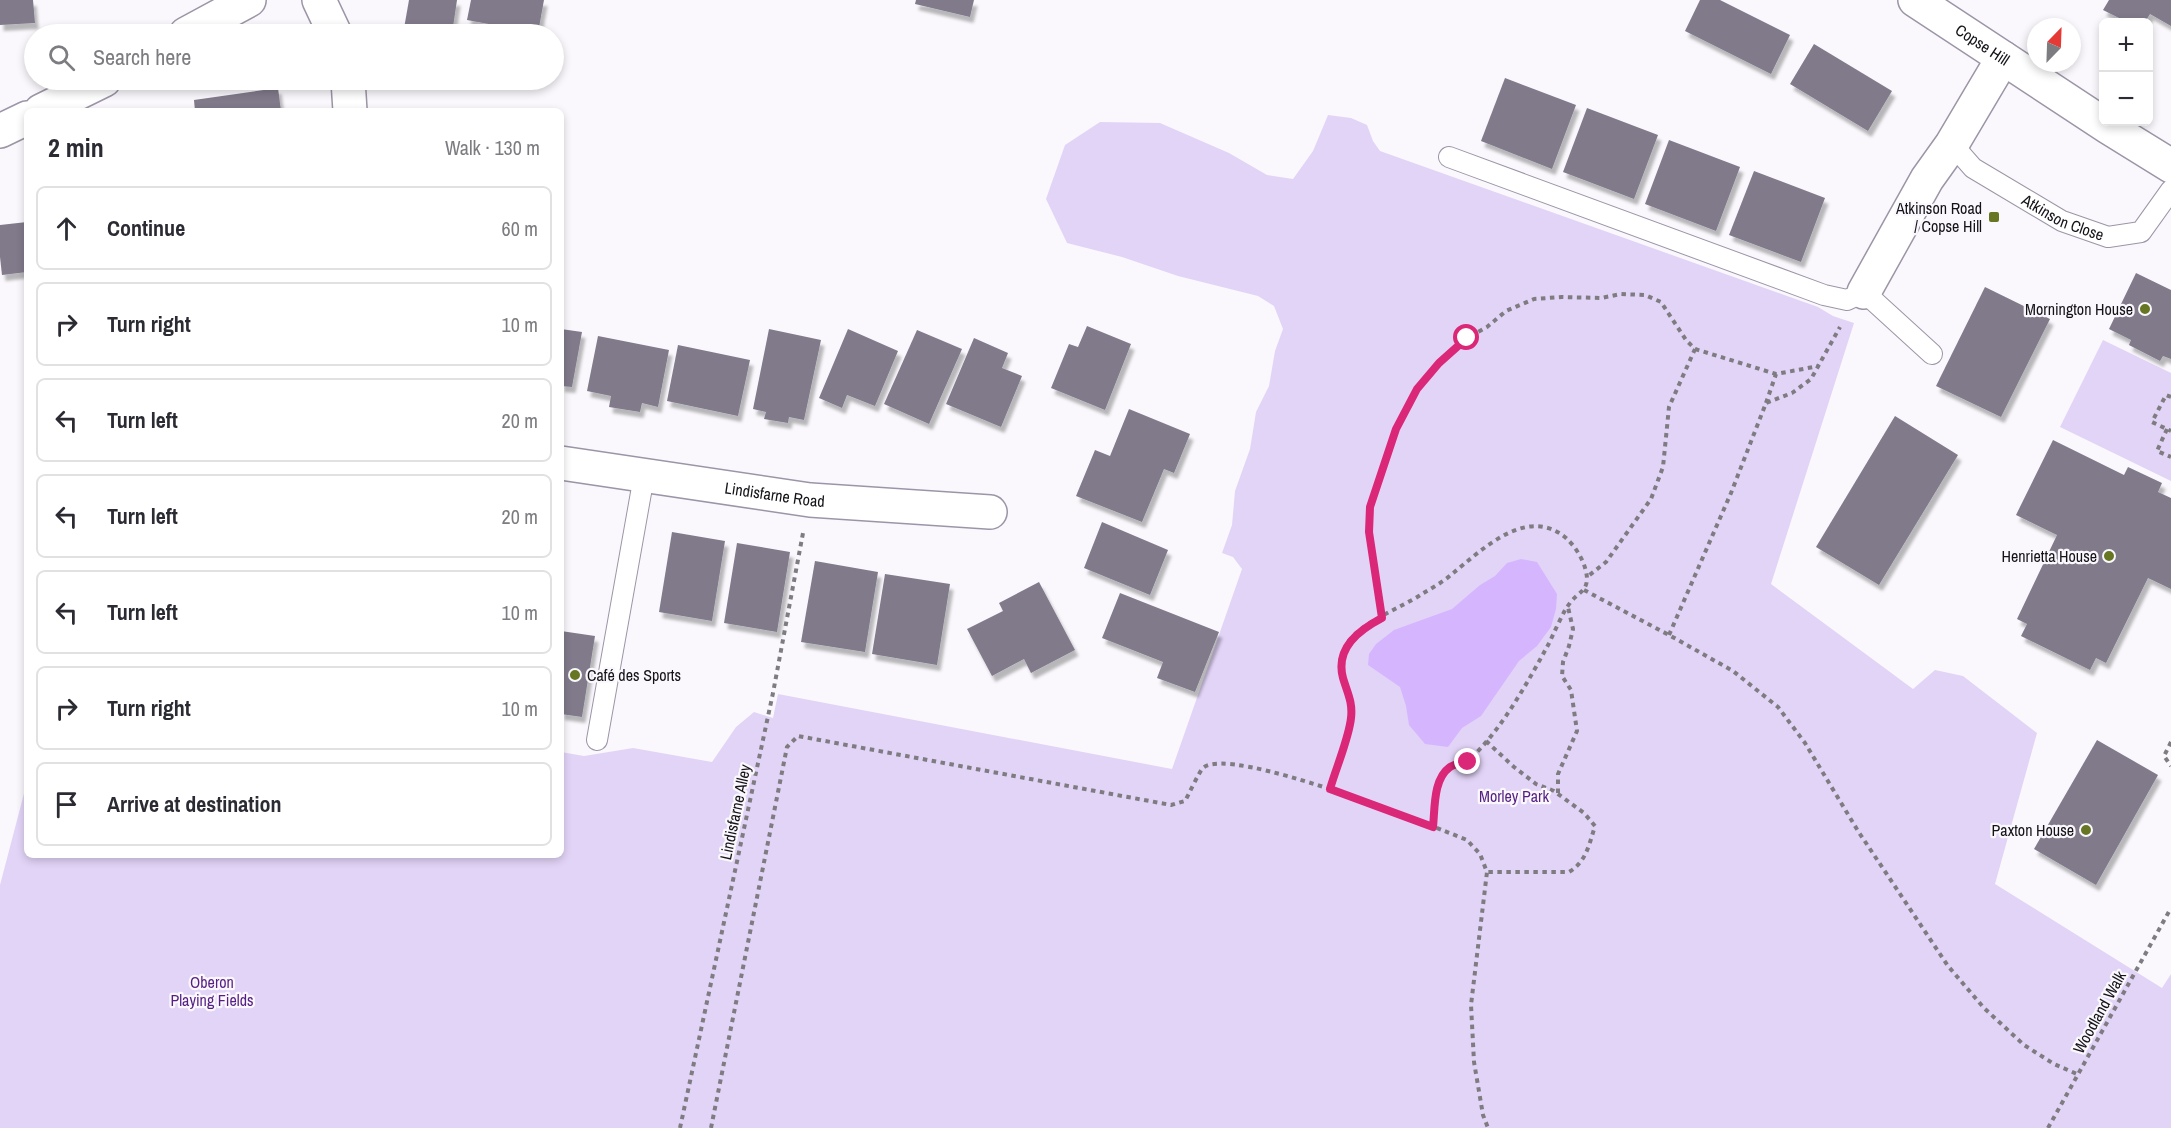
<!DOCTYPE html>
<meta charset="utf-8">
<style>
:root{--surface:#fff;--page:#f7f7f7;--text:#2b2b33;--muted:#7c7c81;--line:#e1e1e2}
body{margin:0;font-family:"Archivo Narrow",sans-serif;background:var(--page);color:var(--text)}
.controls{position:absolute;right:18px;top:18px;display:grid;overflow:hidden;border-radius:9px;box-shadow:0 3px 9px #0003}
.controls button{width:54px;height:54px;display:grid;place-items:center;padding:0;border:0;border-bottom:2px solid var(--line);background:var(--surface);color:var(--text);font:30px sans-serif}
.compass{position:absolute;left:2027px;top:18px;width:54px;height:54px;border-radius:50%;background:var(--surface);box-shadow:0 3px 9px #0003;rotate:23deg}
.stop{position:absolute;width:18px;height:18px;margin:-14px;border:4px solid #db2777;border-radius:50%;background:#fff}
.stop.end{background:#db2777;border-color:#fff;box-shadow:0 2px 6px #0008}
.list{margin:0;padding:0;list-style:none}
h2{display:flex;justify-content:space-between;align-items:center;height:78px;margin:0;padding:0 24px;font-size:26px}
h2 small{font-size:20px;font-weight:400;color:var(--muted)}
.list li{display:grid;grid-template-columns:39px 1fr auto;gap:18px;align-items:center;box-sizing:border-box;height:84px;margin:0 12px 12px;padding:0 12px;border:2px solid var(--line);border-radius:9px}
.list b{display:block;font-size:22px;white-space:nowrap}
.list em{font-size:20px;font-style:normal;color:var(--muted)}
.icon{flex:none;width:33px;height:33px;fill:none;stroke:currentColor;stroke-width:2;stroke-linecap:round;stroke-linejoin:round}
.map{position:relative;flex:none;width:2171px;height:1128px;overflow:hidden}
.search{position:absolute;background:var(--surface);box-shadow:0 3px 9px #0003;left:24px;top:24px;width:540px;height:66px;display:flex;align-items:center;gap:15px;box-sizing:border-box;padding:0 21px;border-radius:33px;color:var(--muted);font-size:22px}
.panel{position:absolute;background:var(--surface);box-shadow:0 3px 9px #0003;left:24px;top:108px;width:540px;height:750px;border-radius:9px}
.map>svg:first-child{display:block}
.green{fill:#e2d4f7}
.water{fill:#d5b6fe}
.building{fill:#817a8b;filter:url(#shadow)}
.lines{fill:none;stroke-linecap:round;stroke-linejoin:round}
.lane-casing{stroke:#9c95a7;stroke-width:22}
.street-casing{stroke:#9c95a7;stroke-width:36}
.secondary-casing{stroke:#9c95a7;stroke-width:36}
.path{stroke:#7e7c81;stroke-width:4;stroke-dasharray:4.5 4.5;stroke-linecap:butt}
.lane{stroke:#fff;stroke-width:20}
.street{stroke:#fff;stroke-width:33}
.secondary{stroke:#fff;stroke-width:33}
.route{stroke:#db2777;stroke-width:8}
.poi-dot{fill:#677623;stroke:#faf8fc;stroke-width:2}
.labels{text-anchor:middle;stroke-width:4.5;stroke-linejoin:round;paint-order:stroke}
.street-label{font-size:16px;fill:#151218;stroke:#faf8fc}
.poi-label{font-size:16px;fill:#151218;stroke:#faf8fc;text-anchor:end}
.park-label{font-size:16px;fill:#551f84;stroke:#faf8fc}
</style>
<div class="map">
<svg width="2171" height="1128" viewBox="0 0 2171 1128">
<defs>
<filter id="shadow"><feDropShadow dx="3.5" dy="6" stdDeviation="1.5" flood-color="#0004"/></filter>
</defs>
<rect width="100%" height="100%" fill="#faf8fc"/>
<g class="green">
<path d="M1328 115 1351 118 1367 125 1373 141 1380 151 1818 307 1833 316 1854 323 1771 584 1913 689 1935 670 1963 676 2037 733 1995 884 2162 988 2171 974V1128H0V885L27 782V855H561V752L584 756 633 748 712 762 736 727 754 712 773 718 778 694 1172 769 1242 569 1233 557 1222 553 1232 525 1235 491 1250 449 1256 412 1269 386 1275 351 1283 329 1274 306 1258 296 1178 276 1122 257 1067 243 1046 199 1065 145 1100 122 1160 123 1229 153 1267 175 1293 179 1313 151Z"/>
<path d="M2103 340 2171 373V481L2060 427Z"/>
</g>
<path class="water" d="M1521 559 1537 562 1557 594 1556 609 1551 627 1537 646 1519 661 1481 716 1462 728 1448 747 1425 744 1409 725 1406 706 1400 687 1368 665 1369 654 1376 644 1394 630 1452 609 1480 585 1495 576 1507 563Z"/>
<g class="building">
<path d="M0 0H33L35 23 0 25Z"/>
<path d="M409 0H457L452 34H403Z"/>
<path d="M471 0H544L538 33 467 20Z"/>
<path d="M916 0H974L970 17 915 4Z"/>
<path d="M1700 0H1720L1790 35 1771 74 1685 31Z"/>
<path d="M2109 0H2171V26L2150 14 2145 22 2136 19 2134 22H2127L2103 10Z"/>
<path d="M1814 44 1892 91 1868 131 1790 84Z"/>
<path d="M1505 78 1576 105 1552 169 1481 141Z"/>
<path d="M278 88 281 111H195L194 100Z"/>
<path d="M1587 108 1658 135 1634 199 1563 172Z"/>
<path d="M1669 140 1740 167 1716 231 1645 204Z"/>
<path d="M1754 171 1825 198 1801 262 1729 235Z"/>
<path d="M27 222V272L2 275 0 257V225Z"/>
<path d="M2136 273 2171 290V359L2163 356 2160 361 2129 345 2131 340 2109 329Z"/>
<path d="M1985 287 2050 319 2001 417 1936 386Z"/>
<path d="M1087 326 1131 344 1105 410 1051 388 1069 344 1078 347Z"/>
<path d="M561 329 582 332 572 387 561 386Z"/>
<path d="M769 329 821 340 804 420 789 417 788 423 764 419 766 412 753 409Z"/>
<path d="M848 329 898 351 875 406 847 395 842 408 819 398Z"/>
<path d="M917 330 962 349 929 424 884 404Z"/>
<path d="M598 336 669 350 658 407 642 403 640 412 609 407 611 396 587 391Z"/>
<path d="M974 338 1008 353 1002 368 1022 376 1001 427 946 404Z"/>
<path d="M678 345 750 360 738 416 667 401Z"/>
<path d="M1129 409 1190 434 1174 473 1164 469 1142 522 1076 496 1095 450 1110 456Z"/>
<path d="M1895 416 1958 455 1879 585 1816 547Z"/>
<path d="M2053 440 2124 475 2128 467 2162 483 2158 492 2171 498V589L2148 578 2106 663 2096 658 2090 670 2021 636 2027 624 2017 619 2057 535 2016 515Z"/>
<path d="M1102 522 1168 550 1150 595 1084 568Z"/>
<path d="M672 532 725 541 712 621 659 612Z"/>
<path d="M737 543 790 552 777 632 724 623Z"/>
<path d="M815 561 878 572 865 652 801 642Z"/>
<path d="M885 574 950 584 937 665 872 654Z"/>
<path d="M1039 582 1075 650 1031 673 1024 659 992 676 967 629 1003 611 999 603Z"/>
<path d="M1120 593 1219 632 1195 692 1157 678 1163 662 1102 638Z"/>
<path d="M561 631 595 636 582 717 561 714Z"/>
<path d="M2097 740 2158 775 2096 885 2034 849Z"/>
</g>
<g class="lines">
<defs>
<g id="lane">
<path id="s1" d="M1952 144 1973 168 2062 221 2108 237 2141 232 2171 190"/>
<path d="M1449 157 1824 295 1847 300 1864 292 1932 354"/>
<path d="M597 740 644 476"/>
</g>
<g id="street">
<path d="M319 0 335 34"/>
<path d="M348 80 350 111"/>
<path d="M1864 292 1927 179 1952 144 2003 58"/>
<path id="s2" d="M561 463 810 500 990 512"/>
</g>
<g id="secondary">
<path id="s3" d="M1915 0 2108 127 2171 166"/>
<path d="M186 34 249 0"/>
<path d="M41 111 104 80"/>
<path d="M0 131 27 118"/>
</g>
</defs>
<use href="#lane" class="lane-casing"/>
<use href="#street" class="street-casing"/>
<use href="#secondary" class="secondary-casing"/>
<g class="path">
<path d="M1695 349 1776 374"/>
<path d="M2171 397 2166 395 2152 422 2171 431"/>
<path d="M1766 403 1776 374 1819 366"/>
<path d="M2167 429 2157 451 2171 457"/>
<path d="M1584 590 1669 635 1733 671 1778 707 1805 743 1858 831 1948 966 1984 1008 2024 1045 2054 1064 2077 1074"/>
<path d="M1382 618 1369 532 1370 508 1396 429 1417 389 1439 363 1467 338 1487 327 1506 311 1534 299 1562 297 1601 298 1621 294 1645 295 1661 302 1686 340 1695 349 1669 407 1663 467 1651 499 1606 562 1587 577"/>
<path d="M1669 635 1731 493 1766 403 1792 393 1811 379 1840 327"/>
<path d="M1486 741 1514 767 1536 784 1554 791 1584 813 1595 826C1589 845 1586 862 1569 872H1487"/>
<path d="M2171 742 2164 756 2171 766"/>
<path d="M1330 789C1337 767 1355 722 1351 701 1347 680 1335 667 1347 644 1359 623 1401 608 1422 594 1432 588 1443 582 1452 574 1483 549 1527 505 1566 538 1576 547 1586 563 1587 578 1587 592 1577 593 1570 603 1563 611 1553 636 1547 647 1526 685 1502 729 1470 759 1462 767 1451 764 1444 774 1433 789 1435 810 1433 827"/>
<path d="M1558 793V774L1577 731 1571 690 1562 676 1563 662 1569 646 1573 629 1568 607"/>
<path d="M680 1128 773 693 803 533"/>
<path d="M711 1128 787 747 798 736 1171 805 1185 801C1189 794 1199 772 1203 768 1229 744 1430 825 1467 840L1480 854 1487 872 1471 1005 1474 1062 1483 1115 1488 1128"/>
<path d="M2048 1128 2171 908"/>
</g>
<use href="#lane" class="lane"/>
<use href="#street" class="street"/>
<use href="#secondary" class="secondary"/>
</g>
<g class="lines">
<path class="route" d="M1467 338 1439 363 1417 389 1396 429 1370 507 1369 532 1382 618C1359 630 1335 648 1343 678 1347 692 1353 702 1351 718 1349 738 1336 768 1330 789L1433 827C1435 808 1433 779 1450 767 1454 764 1463 763 1468 762"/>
</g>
<g class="poi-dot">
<rect x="1988" y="211" width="12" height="12" rx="3"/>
<circle cx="2145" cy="309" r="6"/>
<circle cx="2109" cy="556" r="6"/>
<circle cx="575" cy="675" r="6"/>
<circle cx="2086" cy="830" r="6"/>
</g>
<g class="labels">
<g class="street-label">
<text dy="6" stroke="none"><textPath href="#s3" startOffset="81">Copse Hill</textPath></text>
<text dy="6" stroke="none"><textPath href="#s1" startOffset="135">Atkinson Close</textPath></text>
<text dy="6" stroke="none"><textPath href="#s2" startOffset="216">Lindisfarne Road</textPath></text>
<text transform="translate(735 812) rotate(-78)" y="6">Lindisfarne Alley</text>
<text transform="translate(2099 1012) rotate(-61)" y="6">Woodland Walk</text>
</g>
<g class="poi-label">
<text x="1982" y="214">Atkinson Road<tspan x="1982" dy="18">/ Copse Hill</tspan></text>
<text x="2133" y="315">Mornington House</text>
<text x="2097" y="562">Henrietta House</text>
<text x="587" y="681" text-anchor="start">Café des Sports</text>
<text x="2074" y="836">Paxton House</text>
</g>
<g class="park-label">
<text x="1514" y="802">Morley Park</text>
<text x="212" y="988">Oberon<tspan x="212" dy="18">Playing Fields</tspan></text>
</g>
</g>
</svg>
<div class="controls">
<button>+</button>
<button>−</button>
</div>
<svg class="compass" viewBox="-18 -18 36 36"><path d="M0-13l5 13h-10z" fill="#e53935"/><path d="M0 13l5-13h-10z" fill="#7c7c81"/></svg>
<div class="stop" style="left:1467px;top:338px"></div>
<div class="stop end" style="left:1468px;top:762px"></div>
<div class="search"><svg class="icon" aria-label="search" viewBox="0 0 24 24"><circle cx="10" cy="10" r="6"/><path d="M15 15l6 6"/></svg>Search here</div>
<section class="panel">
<h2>2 min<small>Walk · 130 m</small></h2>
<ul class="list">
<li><svg class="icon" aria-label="ahead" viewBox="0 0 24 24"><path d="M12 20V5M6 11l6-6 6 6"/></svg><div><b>Continue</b></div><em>60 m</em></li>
<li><svg class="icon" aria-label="right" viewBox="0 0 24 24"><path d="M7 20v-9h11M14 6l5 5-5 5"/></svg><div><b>Turn right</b></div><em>10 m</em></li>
<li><svg class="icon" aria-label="left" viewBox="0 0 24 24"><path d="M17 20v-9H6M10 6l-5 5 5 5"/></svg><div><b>Turn left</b></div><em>20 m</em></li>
<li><svg class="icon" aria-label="left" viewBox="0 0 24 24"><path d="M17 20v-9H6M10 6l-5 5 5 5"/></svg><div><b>Turn left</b></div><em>20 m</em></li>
<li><svg class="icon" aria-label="left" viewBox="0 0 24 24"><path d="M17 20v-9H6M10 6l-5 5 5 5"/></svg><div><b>Turn left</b></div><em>10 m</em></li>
<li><svg class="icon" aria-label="right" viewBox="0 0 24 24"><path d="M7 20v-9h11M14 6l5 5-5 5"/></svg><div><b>Turn right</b></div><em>10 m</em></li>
<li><svg class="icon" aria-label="arrive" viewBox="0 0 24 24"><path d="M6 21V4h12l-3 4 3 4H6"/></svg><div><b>Arrive at destination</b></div></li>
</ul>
</section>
</div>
